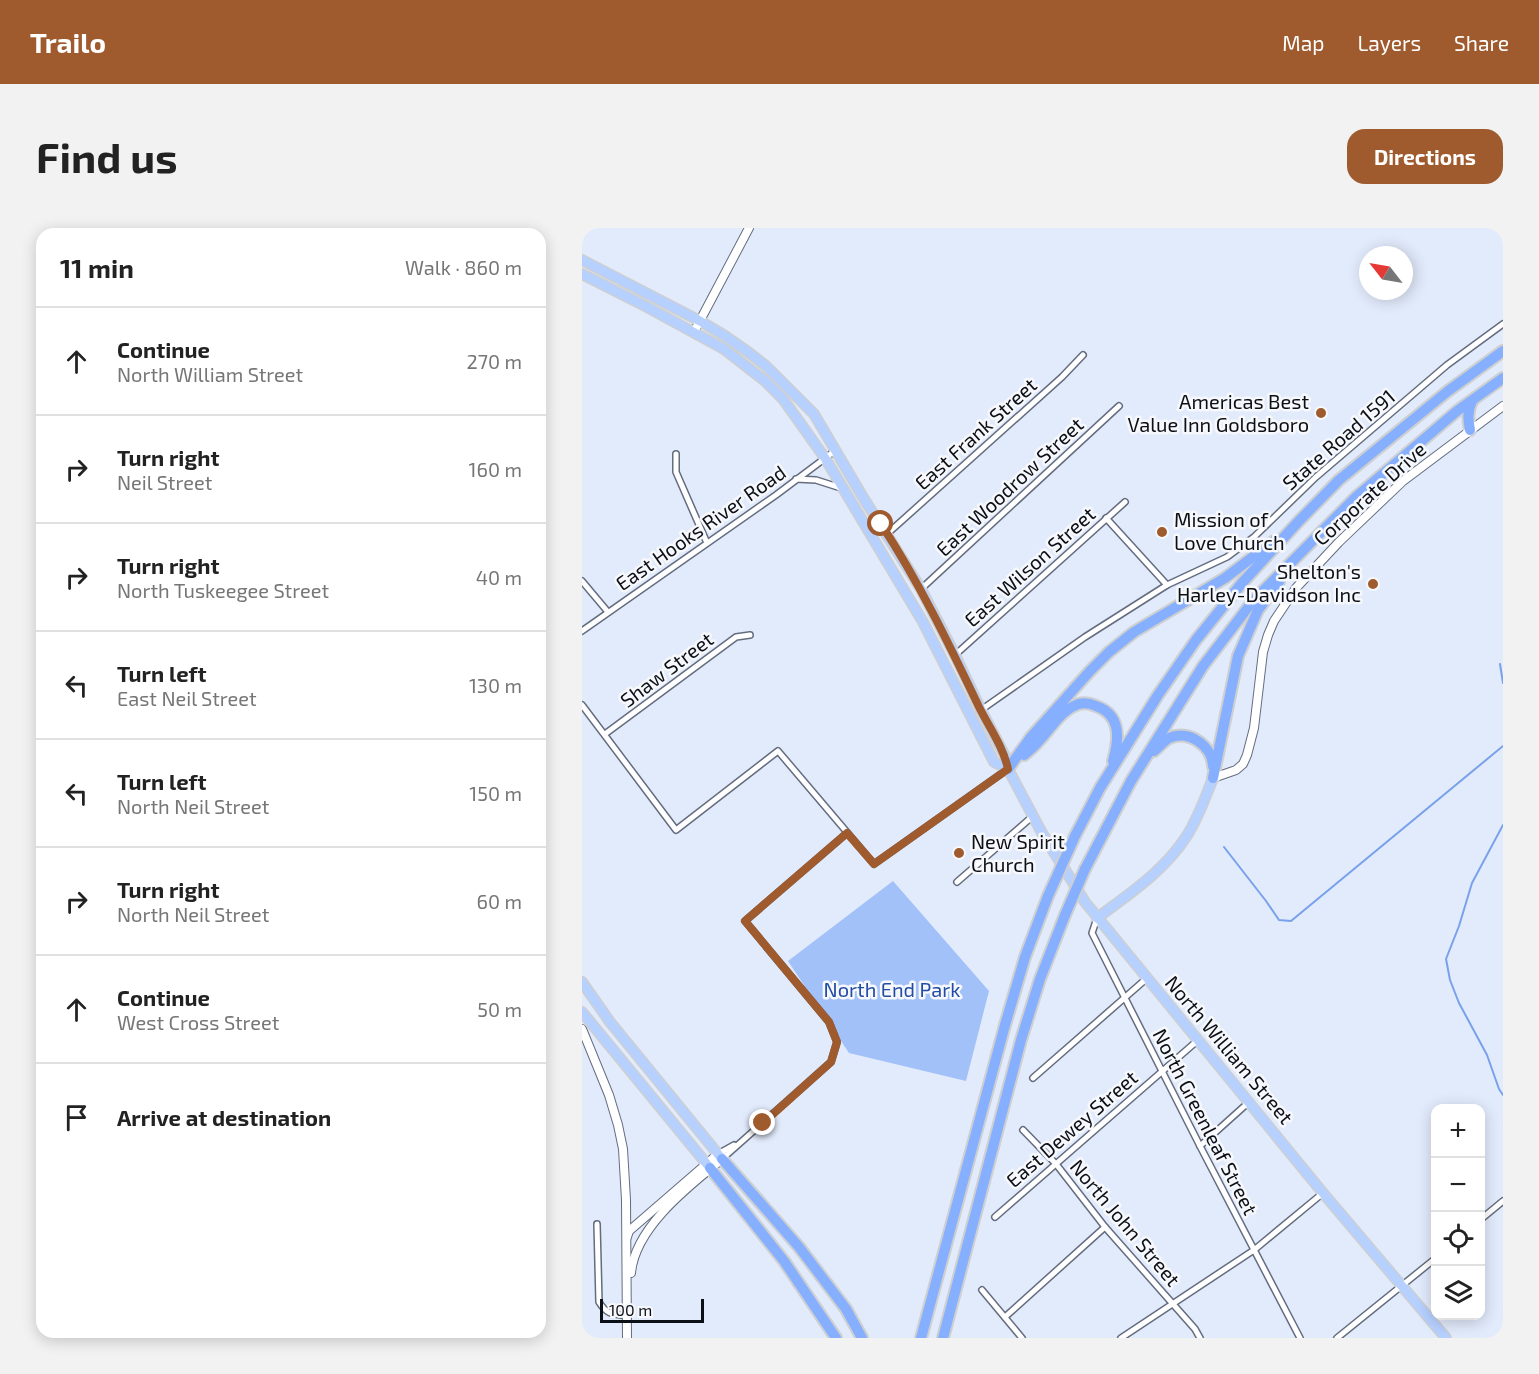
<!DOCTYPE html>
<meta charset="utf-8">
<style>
:root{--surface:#fff;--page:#f2f2f2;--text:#222;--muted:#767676;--line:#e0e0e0;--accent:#9f5b2d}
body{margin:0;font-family:"Exo 2",sans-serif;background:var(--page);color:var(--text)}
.controls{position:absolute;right:18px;bottom:18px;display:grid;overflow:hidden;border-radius:12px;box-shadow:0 3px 15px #0003}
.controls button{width:54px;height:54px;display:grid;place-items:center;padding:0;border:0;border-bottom:2px solid var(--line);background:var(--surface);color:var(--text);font:30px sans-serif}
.compass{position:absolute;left:777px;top:18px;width:54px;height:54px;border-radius:50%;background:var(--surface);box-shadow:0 3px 15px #0003;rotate:301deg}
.scale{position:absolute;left:18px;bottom:15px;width:104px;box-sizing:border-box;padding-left:6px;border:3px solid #0b0f16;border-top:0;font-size:16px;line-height:21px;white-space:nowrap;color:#0b0f16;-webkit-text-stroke:4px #f6f8fc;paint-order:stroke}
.stop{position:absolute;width:18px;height:18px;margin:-14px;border:4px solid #9f5b2d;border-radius:50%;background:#fff}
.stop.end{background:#9f5b2d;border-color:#fff;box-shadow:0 2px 6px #0008}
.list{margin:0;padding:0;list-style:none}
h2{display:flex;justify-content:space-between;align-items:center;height:78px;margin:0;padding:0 24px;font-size:26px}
h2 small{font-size:20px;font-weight:400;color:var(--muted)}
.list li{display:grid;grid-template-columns:39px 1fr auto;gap:18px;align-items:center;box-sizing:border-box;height:108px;padding:0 24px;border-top:2px solid var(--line)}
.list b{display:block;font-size:22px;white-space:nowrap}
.list p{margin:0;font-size:20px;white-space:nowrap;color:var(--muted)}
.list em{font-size:20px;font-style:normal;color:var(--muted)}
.icon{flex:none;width:33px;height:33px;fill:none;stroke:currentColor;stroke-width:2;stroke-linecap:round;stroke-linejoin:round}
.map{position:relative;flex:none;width:921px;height:1110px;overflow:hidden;border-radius:18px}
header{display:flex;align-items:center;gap:36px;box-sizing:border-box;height:84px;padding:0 30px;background:var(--accent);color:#fff}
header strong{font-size:28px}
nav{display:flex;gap:33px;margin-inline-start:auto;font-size:21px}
.intro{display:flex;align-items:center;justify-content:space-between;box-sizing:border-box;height:144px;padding:0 36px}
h1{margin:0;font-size:42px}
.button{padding:15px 27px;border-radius:18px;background:var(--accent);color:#fff;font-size:21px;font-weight:700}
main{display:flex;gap:36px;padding:0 36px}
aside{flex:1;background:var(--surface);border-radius:18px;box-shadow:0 3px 15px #0003}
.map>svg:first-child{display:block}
.green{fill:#a2c1f9}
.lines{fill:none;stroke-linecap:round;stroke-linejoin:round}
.stream{stroke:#79a1eb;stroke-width:2}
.street-casing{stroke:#646d7f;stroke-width:8}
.secondary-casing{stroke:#646d7f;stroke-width:10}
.primary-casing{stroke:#cecfd0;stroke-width:12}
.highway-casing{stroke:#cecfd0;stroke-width:14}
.street{stroke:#fff;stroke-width:5}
.secondary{stroke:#fff;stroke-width:8}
.primary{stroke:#b6d0ff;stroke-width:9}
.highway{stroke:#86b0ff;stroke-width:10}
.highway-bridge-casing{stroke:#cecfd0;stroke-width:14;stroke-linecap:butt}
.highway-bridge{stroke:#86b0ff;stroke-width:10}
.route{stroke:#9f5b2d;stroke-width:8}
.poi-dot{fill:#9f5b2d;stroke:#f6f8fc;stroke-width:2}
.labels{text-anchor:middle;stroke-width:5;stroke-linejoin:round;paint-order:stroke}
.poi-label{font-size:20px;fill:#0b0f16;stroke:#f6f8fc;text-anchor:end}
.street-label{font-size:20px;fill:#0b0f16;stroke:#f6f8fc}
.park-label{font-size:20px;fill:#234da3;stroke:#f6f8fc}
</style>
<header>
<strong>Trailo</strong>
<nav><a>Map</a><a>Layers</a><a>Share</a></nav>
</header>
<div class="intro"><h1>Find us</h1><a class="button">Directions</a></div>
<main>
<aside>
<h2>11 min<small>Walk · 860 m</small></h2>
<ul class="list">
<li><svg class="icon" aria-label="ahead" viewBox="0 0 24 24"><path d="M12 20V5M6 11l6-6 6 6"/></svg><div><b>Continue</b><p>North William Street</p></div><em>270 m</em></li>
<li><svg class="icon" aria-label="right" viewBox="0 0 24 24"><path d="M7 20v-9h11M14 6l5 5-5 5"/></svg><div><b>Turn right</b><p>Neil Street</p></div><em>160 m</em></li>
<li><svg class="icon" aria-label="right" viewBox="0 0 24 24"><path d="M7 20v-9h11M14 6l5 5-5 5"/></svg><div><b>Turn right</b><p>North Tuskeegee Street</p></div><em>40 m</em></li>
<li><svg class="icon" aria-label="left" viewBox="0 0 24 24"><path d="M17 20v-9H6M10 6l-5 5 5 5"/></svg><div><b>Turn left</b><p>East Neil Street</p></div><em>130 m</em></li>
<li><svg class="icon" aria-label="left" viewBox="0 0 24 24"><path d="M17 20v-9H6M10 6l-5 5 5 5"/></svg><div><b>Turn left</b><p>North Neil Street</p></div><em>150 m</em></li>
<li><svg class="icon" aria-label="right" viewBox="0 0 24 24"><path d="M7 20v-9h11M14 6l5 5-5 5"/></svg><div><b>Turn right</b><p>North Neil Street</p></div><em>60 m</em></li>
<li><svg class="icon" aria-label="ahead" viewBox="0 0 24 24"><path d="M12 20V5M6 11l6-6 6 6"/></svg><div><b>Continue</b><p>West Cross Street</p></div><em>50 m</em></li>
<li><svg class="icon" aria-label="arrive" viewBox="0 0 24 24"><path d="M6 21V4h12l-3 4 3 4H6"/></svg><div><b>Arrive at destination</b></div></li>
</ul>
</aside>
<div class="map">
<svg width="921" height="1110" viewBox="0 0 921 1110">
<rect width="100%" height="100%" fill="#e2ebfc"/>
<path class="green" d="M311 653 407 763 384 853 267 825 206 733Z"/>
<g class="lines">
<g class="stream">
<path d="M918 436 921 455"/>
<path d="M921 597 890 655 877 698 864 731 868 752 877 775 905 827 917 861 921 867"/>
<path d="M642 619 684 673 697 692 709 693 921 518"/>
</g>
<defs>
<g id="street">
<path d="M94 226V244L125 315"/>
<path d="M214 251 234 252 259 260"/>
<path d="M524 290 585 357"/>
<path d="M305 306 480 149 501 127"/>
<path d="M0 353 26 384"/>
<path d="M339 361 537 178"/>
<path d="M0 403 194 267 254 222"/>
<path d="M373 427 543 274"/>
<path d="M0 477 94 602 196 523 292 636 426 541"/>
<path d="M399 482 503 409 585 357 645 329 672 309 734 249 865 137 921 96"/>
<path d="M23 506 154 409 168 407"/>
<path d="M375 654 451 588"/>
<path d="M515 690 510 705 618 918 718 1110"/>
<path d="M451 850 564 751"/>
<path d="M441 902 474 936 523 999 613 1101 618 1110"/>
<path d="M618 918 667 874"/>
<path d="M136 926 152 917"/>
<path d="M140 931 249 834 255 814 247 794 163 693 265 605"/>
<path d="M413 989 615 813"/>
<path d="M898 992 921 973"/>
<path d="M15 996 17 1074C25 1087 31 1086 46 1088"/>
<path d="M400 1062 440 1110"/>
<path d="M423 1089 523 999"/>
<path d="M539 1110 672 1022 741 965"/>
<path d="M755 1110 854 1030"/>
</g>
<g id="secondary">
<path d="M112 104 167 0"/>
<path d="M631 550 654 542 661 536 665 527 672 500 681 424 686 407 692 393 714 360 757 314 821 253 921 178"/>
<path d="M0 801 27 867 36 897 41 921 44 972 45 1110"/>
<path d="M45 1009 47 1003 136 926"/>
<path d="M49 1045C53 999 107 958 140 931"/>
</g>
<g id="primary">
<path d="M0 32 118 93 143 108 166 124 184 138 232 186 282 271 339 361 373 427 399 482 423 528 426 541 460 605 503 674 741 965 864 1110"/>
<path d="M0 46 65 79 142 121 183 153 201 171 243 230 341 394 412 534 426 541"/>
<path d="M515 690C547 666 582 643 604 609 616 591 623 570 631 550"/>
<path d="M0 754 28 794 140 931"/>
<path d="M0 784 128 940"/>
</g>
<g id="highway">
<path d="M888 202C886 191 885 184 890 173"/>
<path d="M572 523C577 519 582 513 587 510 607 501 630 518 631 538"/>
<path d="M442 527C447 523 452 519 456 514 467 503 477 485 492 478 499 474 507 475 514 478 540 487 537 512 531 533"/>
<path d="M426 541 449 509 508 443 527 424 552 404 643 350 692 313"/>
<path d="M631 550 656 428 676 382 697 354"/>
<path d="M493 608 518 560 576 467 614 412 660 355 716 294 757 252 866 163 921 123"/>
<path d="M503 641 549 553 621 438 671 373 775 268 875 183 921 150"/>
<path d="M140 931 217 1019 264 1081 280 1110"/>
<path d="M128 940 202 1033 254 1110"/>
<path d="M339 1110 423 797 443 729 466 668"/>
<path d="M361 1110 439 812 458 751 483 687"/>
</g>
</defs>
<use href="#street" class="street-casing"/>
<use href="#secondary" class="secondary-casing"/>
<use href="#primary" class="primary-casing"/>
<use href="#highway" class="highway-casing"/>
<use href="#street" class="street"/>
<use href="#secondary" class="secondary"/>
<use href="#primary" class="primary"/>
<use href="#highway" class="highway"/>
<defs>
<g id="highway-bridge">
<path d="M466 668 493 608"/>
<path d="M483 687 503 641"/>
</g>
</defs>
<use href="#highway-bridge" class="highway-bridge-casing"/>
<use href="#highway-bridge" class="highway-bridge"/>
</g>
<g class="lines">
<path class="route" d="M181 895 249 834 255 814 247 794 163 693 265 605 292 636 426 541C421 518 407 499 397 479 367 416 337 354 299 296"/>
</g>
<g class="poi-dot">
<circle cx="739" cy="185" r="6"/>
<circle cx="580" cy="304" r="6"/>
<circle cx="791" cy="356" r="6"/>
<circle cx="377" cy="625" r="6"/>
</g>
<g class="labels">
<g class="poi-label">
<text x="727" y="181">Americas Best<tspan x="727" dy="23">Value Inn Goldsboro</tspan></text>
<text x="592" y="299" text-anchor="start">Mission of<tspan x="592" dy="23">Love Church</tspan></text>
<text x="779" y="351">Shelton's<tspan x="779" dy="23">Harley-Davidson Inc</tspan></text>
<text x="389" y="621" text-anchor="start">New Spirit<tspan x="389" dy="23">Church</tspan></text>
</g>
<g class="street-label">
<text transform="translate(394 206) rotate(-42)" y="7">East Frank Street</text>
<text transform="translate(757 212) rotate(-41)" y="7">State Road 1591</text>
<text transform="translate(428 259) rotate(-43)" y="7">East Woodrow Street</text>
<text transform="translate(788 266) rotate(-42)" y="7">Corporate Drive</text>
<text transform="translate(119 300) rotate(-35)" y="7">East Hooks River Road</text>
<text transform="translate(448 339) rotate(-42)" y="7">East Wilson Street</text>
<text transform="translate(85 442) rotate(-37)" y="7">Shaw Street</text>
<text transform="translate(647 822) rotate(50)" y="7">North William Street</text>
<text transform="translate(623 894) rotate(63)" y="7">North Greenleaf Street</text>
<text transform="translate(490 901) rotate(-41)" y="7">East Dewey Street</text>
<text transform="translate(543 995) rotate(50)" y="7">North John Street</text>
</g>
<g class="park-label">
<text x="310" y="769">North End Park</text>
</g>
</g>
</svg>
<div class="controls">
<button>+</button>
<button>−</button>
<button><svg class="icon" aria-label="locate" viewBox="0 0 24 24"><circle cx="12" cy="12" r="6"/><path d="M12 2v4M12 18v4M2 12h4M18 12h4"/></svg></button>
<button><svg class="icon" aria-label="layers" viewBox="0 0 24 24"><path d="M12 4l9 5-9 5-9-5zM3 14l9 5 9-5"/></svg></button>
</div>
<svg class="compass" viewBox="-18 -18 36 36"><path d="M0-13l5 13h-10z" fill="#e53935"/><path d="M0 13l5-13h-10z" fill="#767676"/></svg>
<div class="scale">100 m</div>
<div class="stop" style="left:299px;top:296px"></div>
<div class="stop end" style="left:181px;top:895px"></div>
</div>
</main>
